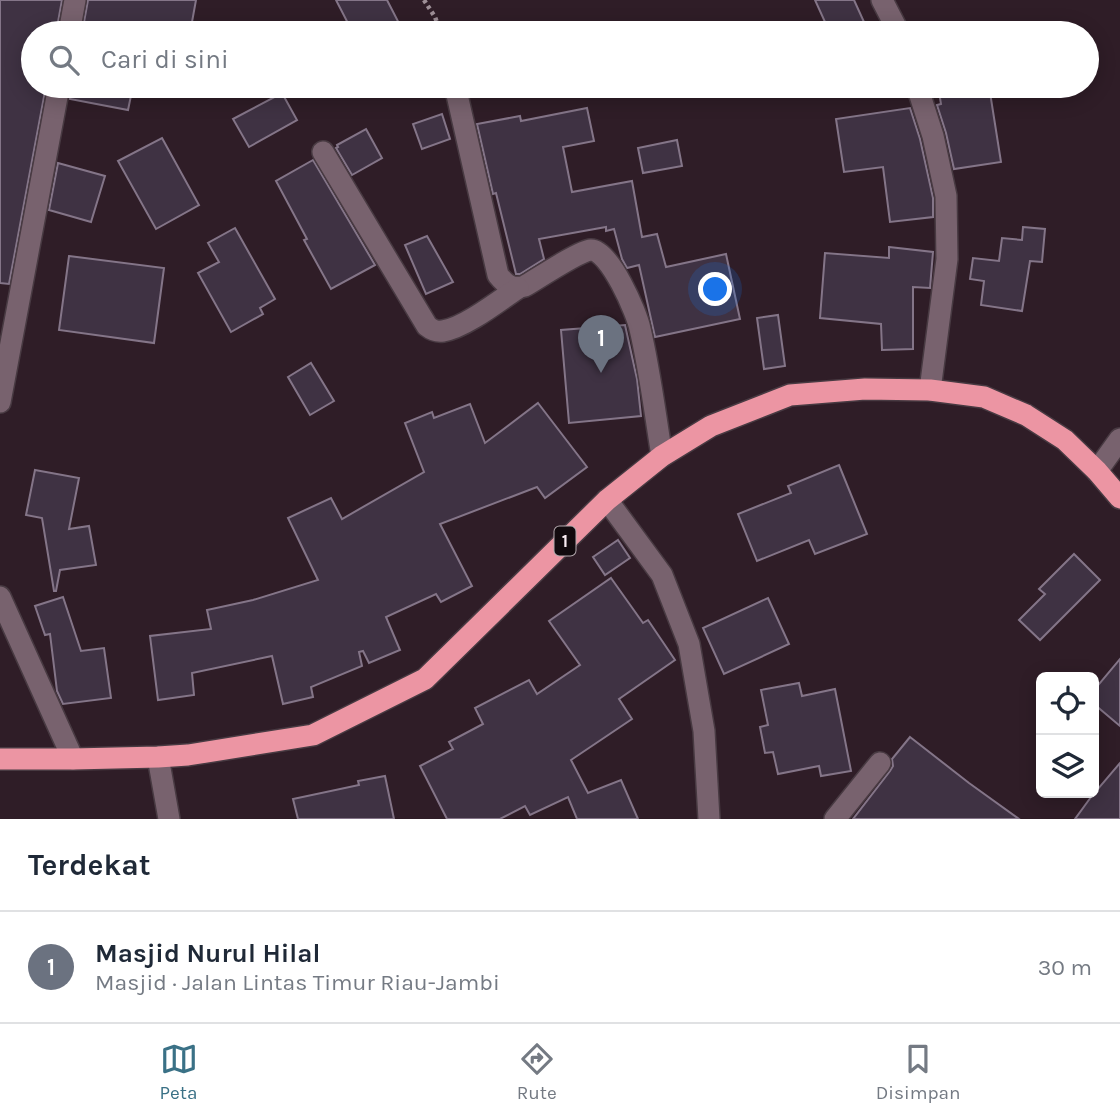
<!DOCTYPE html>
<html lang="id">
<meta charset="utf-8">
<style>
:root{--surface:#fff;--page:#f6f6f7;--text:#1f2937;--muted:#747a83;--line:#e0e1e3;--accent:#3a7186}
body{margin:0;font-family:Karla,sans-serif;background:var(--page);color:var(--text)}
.controls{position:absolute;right:21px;bottom:21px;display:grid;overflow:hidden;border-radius:10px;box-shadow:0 4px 18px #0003}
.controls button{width:63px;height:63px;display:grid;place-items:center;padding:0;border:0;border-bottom:2px solid var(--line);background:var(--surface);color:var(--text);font:35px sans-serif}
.you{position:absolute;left:716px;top:290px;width:24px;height:24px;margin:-18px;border:5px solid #fff;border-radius:50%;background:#1a73e8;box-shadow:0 0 0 10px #1a73e833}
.badge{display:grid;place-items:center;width:46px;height:46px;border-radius:50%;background:var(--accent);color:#fff;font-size:23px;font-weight:700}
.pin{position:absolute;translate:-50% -58px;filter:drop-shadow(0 2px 4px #0008)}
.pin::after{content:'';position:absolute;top:37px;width:24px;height:21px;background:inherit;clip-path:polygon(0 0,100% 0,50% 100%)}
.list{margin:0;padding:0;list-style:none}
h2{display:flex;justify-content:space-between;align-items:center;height:91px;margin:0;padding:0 28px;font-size:30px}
h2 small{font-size:23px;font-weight:400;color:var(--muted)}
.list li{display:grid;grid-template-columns:46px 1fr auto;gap:21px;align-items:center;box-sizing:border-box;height:112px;padding:0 28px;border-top:2px solid var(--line)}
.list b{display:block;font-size:26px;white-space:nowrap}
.list p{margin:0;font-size:23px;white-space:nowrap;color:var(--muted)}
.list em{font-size:23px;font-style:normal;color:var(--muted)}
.icon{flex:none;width:38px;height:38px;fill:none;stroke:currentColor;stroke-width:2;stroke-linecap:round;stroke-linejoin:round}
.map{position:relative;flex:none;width:1120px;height:819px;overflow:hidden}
.search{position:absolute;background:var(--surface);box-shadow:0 4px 18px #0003;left:21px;right:21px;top:21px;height:77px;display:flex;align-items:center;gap:18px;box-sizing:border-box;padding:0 24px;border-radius:38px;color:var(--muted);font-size:26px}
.sheet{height:203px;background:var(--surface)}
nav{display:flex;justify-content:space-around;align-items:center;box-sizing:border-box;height:98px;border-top:2px solid var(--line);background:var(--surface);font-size:19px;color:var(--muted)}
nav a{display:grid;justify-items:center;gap:4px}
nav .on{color:var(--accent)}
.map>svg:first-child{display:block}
.building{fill:#3f3243;stroke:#847588;stroke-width:2}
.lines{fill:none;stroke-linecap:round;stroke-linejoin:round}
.minor-casing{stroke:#483a42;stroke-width:24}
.highway-casing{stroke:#483a42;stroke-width:24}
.path{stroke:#9e8f97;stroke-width:4.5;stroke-dasharray:3.5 3.5;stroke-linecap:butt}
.minor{stroke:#78626e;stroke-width:21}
.highway{stroke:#ec95a3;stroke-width:21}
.labels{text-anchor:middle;stroke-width:5;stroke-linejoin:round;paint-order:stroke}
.shield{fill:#120a0e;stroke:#b4a9ae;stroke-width:2}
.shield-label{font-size:18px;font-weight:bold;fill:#faedf3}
</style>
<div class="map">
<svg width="1120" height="819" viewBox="0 0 1120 819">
<rect width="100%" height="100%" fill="#2f1d27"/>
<g class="building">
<path d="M0 0H62L56 33H33V86H46L9 284 0 283Z"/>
<path d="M88 0H196L190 33H82Z"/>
<path d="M336 0H387L404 33H353Z"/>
<path d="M815 0H854L869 33H830Z"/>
<path d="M72 86H133L128 110 70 99Z"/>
<path d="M938 86H989L1001 162 954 169 946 133 937 105 941 104Z"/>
<path d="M282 93 297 120 249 147 233 119Z"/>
<path d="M587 108 594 141 563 147 572 192 632 181 642 237 657 234 666 267 726 254 740 319 655 337 639 265 627 268 622 259 614 229 606 231V227L539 239 544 259 520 274H516L496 193 493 194 477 124 520 116 521 121Z"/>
<path d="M910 108 920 139 933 198V217L890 222 883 167 844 172 836 119Z"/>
<path d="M442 114 450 139 422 149 413 124Z"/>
<path d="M366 129 382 158 352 175 336 148 338 147 337 145Z"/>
<path d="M162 138 199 205 156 229 118 161Z"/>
<path d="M677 140 682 166 643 173 638 148Z"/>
<path d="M313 160 375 265 331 289 304 240 307 239 276 181Z"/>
<path d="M58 163 105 176 91 222 49 210Z"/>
<path d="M1023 227 1045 229 1042 262 1030 261 1022 311 981 305 984 281 970 279 973 258 999 261 1002 238 1022 240Z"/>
<path d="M235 228 275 299 260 308 263 314 231 332 198 273 219 262 208 243Z"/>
<path d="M427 236 453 282 426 294 405 245Z"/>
<path d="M889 247 933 252 930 288 913 287V349L882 350 881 324 820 318 825 253 889 258Z"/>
<path d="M69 256 164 268 154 343 59 330Z"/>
<path d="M778 315 785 366 764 369 757 318Z"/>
<path d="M625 325 637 379 641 416 569 423 561 330Z"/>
<path d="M311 363 334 401 310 415 288 377Z"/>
<path d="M538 403 587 467 545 498 537 487 440 524 472 586 441 602 436 594 386 617 400 650 369 663 363 651 359 652 362 666 311 687 313 697 283 704 272 656 192 673 194 695 158 700 150 636 211 629 207 610 253 600 318 580 288 518 331 498 342 519 424 472 405 423 432 412 434 418 470 404 485 443Z"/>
<path d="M839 465 867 534 815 554 809 540 757 561 738 514 791 493 788 486Z"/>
<path d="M35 470 79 478 69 529 89 526 96 565 60 570 56 591H54L42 518 26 515Z"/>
<path d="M618 540 630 558 605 575 593 557Z"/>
<path d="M1074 554 1100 580 1040 640 1019 620 1045 594 1039 589Z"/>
<path d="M611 578 643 623 648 620 675 660 619 699 632 719 571 760 588 793 621 780 638 819H577L568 797 530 815 525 806 500 819H447L420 766 453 749 449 742 483 724 475 708 529 680 537 694 580 665 549 621Z"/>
<path d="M63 597 81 651 104 648 111 698 63 704 57 691 50 634 45 635 35 606Z"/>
<path d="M768 598 789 644 724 674 703 628Z"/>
<path d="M1120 659V726L1094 704V690Z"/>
<path d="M799 683 802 696 835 689 851 771 821 776 819 766 778 774 773 752 765 753 760 727 768 725 761 690Z"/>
<path d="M910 737 969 783 1019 819H853L890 771 893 766 892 759Z"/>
<path d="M1120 763V819H1075L1091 797Z"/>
<path d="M385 776 394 819H298L293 799 359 785 358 781Z"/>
</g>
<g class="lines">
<defs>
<g id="minor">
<path d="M882 0 899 33"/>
<path d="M69 33 75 0"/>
<path d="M455 86 498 275C506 285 512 290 525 286 537 279 579 251 591 250 609 249 637 313 640 329 650 371 655 414 662 456"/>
<path d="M917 86 933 136 946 196 947 259 930 390"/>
<path d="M323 152 427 326C432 330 436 332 443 331 464 328 499 301 518 288"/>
<path d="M0 402 59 86"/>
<path d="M1097 471 1120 439"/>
<path d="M607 500 662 575 689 644 704 731 709 819"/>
<path d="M0 597 73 759"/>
<path d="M158 757 169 819"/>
<path d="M835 819 880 763"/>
</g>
<path id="highway" d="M0 759H73L158 757 188 755 313 735 425 679 607 500 662 456 711 426 790 395 865 389 930 390 984 397 1026 415 1065 440 1097 471 1120 498"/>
</defs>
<use href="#minor" class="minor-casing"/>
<use href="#highway" class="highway-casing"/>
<path class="path" d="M424 0 435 17 441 33"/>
<use href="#minor" class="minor"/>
<use href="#highway" class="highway"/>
</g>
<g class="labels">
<rect class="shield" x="554.5" y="526.5" width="21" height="29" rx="5"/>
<g class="shield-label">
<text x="565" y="547">1</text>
</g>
</g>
</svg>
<div class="controls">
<button><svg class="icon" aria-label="locate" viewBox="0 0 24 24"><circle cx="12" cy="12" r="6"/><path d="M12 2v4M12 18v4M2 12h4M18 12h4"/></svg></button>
<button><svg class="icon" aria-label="layers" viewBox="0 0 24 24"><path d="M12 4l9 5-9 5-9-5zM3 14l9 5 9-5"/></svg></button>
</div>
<div class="you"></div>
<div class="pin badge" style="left:601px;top:373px;background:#6b7280">1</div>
<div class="search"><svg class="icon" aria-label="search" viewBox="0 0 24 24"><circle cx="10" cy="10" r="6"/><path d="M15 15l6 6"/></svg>Cari di sini</div>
</div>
<section class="sheet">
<h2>Terdekat<small></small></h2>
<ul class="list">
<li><span class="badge" style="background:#6b7280">1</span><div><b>Masjid Nurul Hilal</b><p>Masjid · Jalan Lintas Timur Riau-Jambi</p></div><em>30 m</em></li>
</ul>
</section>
<nav>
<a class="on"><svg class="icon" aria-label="map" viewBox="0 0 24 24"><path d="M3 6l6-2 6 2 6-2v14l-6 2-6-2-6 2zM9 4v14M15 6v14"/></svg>Peta</a>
<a><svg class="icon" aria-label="directions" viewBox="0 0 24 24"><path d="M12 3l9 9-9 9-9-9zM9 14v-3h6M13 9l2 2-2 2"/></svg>Rute</a>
<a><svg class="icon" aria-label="saved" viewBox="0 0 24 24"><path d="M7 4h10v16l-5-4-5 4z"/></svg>Disimpan</a>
</nav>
